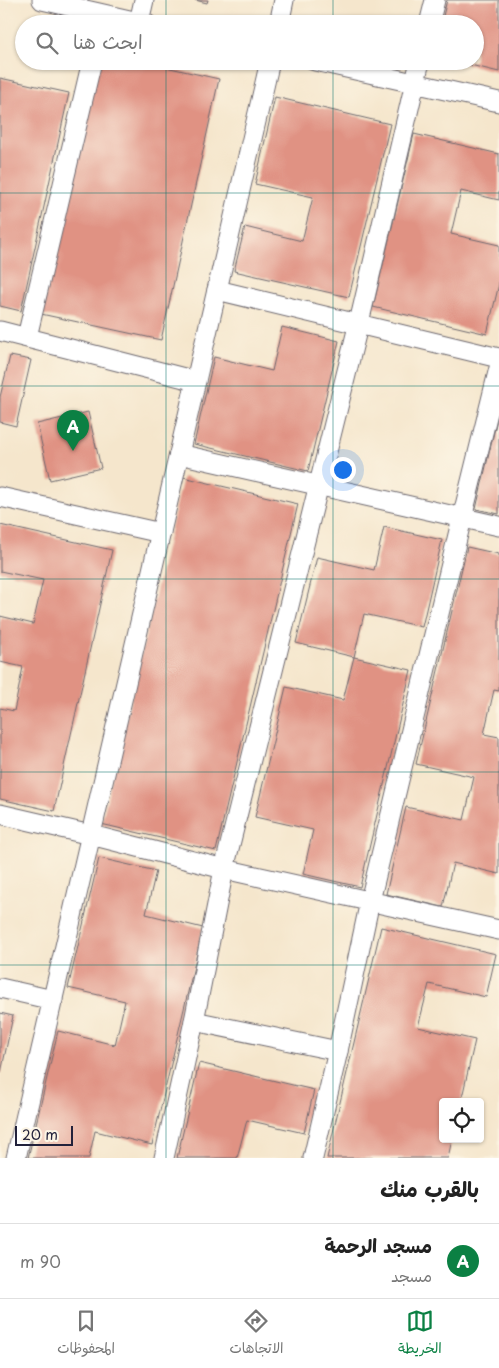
<!DOCTYPE html>
<html lang="ar">
<meta charset="utf-8">
<style>
:root{--surface:#fff;--page:#f2f2f2;--text:#222;--muted:#767676;--line:#e0e0e0;--accent:#0b8043}
body{margin:0;font-family:"Playpen Sans","Playpen Sans Arabic",sans-serif;background:var(--page);color:var(--text);direction:rtl}
.controls{position:absolute;right:15px;bottom:15px;display:grid;overflow:hidden;border-radius:5px;box-shadow:0 1px 4px #0004}
.controls button{width:45px;height:45px;display:grid;place-items:center;padding:0;border:0;border-bottom:1px solid var(--line);background:var(--surface);color:var(--text);font:25px sans-serif}
.scale{position:absolute;left:15px;bottom:12px;width:58px;box-sizing:border-box;padding-left:5px;border:2px solid #22223b;border-top:0;font-size:14px;line-height:18px;white-space:nowrap;color:#22223b;-webkit-text-stroke:4px #fcf5e5;paint-order:stroke}
.you{position:absolute;left:342px;top:469px;width:18px;height:18px;margin:-12px;border:4px solid #fff;border-radius:50%;background:#1a73e8;box-shadow:0 0 0 8px #1a73e833}
.badge{display:grid;place-items:center;width:32px;height:32px;border-radius:50%;background:var(--accent);color:#fff;font-size:16px;font-weight:700}
.pin{position:absolute;translate:-50% -41px;filter:drop-shadow(0 1px 2px #0008)}
.pin::after{content:'';position:absolute;top:26px;width:18px;height:15px;background:inherit;clip-path:polygon(0 0,100% 0,50% 100%)}
.list{margin:0;padding:0;list-style:none}
h2{display:flex;justify-content:space-between;align-items:center;height:65px;margin:0;padding:0 20px;font-size:21px}
h2 small{font-size:16px;font-weight:400;color:var(--muted)}
.list li{display:grid;grid-template-columns:32px 1fr auto;gap:15px;align-items:center;box-sizing:border-box;height:75px;padding:0 20px;border-top:1px solid var(--line)}
.list b{display:block;font-size:19px;white-space:nowrap}
.list p{margin:0;font-size:16px;white-space:nowrap;color:var(--muted)}
.list em{font-size:16px;font-style:normal;color:var(--muted)}
.icon{flex:none;width:28px;height:28px;fill:none;stroke:currentColor;stroke-width:2;stroke-linecap:round;stroke-linejoin:round}
.map{position:relative;flex:none;width:499px;height:1158px;overflow:hidden;direction:ltr}
.search{position:absolute;background:var(--surface);box-shadow:0 1px 4px #0004;left:15px;right:15px;top:15px;height:55px;display:flex;align-items:center;gap:12px;box-sizing:border-box;padding:0 18px;border-radius:28px;color:var(--muted);font-size:19px}
.sheet{height:140px;background:var(--surface)}
nav{display:flex;justify-content:space-around;align-items:center;box-sizing:border-box;height:70px;border-top:1px solid var(--line);background:var(--surface);font-size:14px;color:var(--muted)}
nav a{display:grid;justify-items:center;gap:2px}
nav .on{color:var(--accent)}
.map>svg:first-child{display:block}
.building{fill:#e09283}
.lines{fill:none;stroke-linecap:round;stroke-linejoin:round}
.minor-casing{stroke:#6c676e;stroke-width:21}
.minor{stroke:#fff;stroke-width:19}
.grid{fill:none;stroke:#0f766e;stroke-width:1;stroke-opacity:0.55}
</style>
<div class="map">
<svg width="499" height="1158" viewBox="0 0 499 1158">
<rect width="100%" height="100%" fill="#fcf5e5"/>
<filter id="ink" filterUnits="userSpaceOnUse"><feTurbulence type="fractalNoise" baseFrequency=".02" numOctaves="2"/><feDisplacementMap in="SourceGraphic" scale="10" xChannelSelector="R" yChannelSelector="G"/><feConvolveMatrix kernelMatrix="1 2 1 2 8 2 1 2 1" color-interpolation-filters="sRGB"/></filter>
<filter id="wash" filterUnits="userSpaceOnUse"><feTurbulence type="fractalNoise" baseFrequency=".0096" numOctaves="4" result="noise"/><feDisplacementMap in="SourceGraphic" scale="20" xChannelSelector="R" yChannelSelector="G"/><feGaussianBlur stdDeviation="1.12" result="paint"/><feColorMatrix in="noise" values="0 0 0 0 0 0 0 0 0 0 0 0 0 0 0 0 0 1.4 0 .05"/><feComposite in="paint" operator="in"/></filter>
<g filter="url(#wash)">
<rect width="100%" height="100%" fill="#f5e6cc"/>
<g id="blocks">
<g class="building">
<path d="M195 0H208L207 3Z"/>
<path d="M447 0H499V72L458 62 475 61V24H441Z"/>
<path d="M98 61H139L219 79 161 340 41 314Z"/>
<path d="M0 78 69 93 21 311 0 306Z"/>
<path d="M275 97 390 124 349 297 234 271 245 227 302 241 313 197 255 184Z"/>
<path d="M414 134 499 154V200L461 191 451 234 499 245V284L487 334 373 307Z"/>
<path d="M282 327 339 341 308 471 194 444 214 357 272 371Z"/>
<path d="M10 356 31 360 16 426 0 422V397Z"/>
<path d="M88 412 101 468 50 480 37 424Z"/>
<path d="M498 415H499V514L476 509Z"/>
<path d="M183 477 298 504 216 851 101 824Z"/>
<path d="M0 525 112 550 54 811 0 799V708L14 711 23 667 0 662V616L33 624 43 580 0 571Z"/>
<path d="M384 527 442 540 422 627 364 614 354 657 411 670 360 887 303 874 313 830 255 817 286 687 343 700 354 657 296 643 317 557 374 570Z"/>
<path d="M467 547 499 554V691L494 690 484 734 499 737V874L453 863 443 907 386 894 406 807 464 820 474 777 416 764Z"/>
<path d="M99 858 156 871 146 914 203 928 152 1145 95 1131 89 1158H28L58 1031 115 1045 125 1001 68 988Z"/>
<path d="M381 927 496 954 486 997 429 984 418 1027 475 1040 461 1102H443V1139H452L448 1158H327Z"/>
<path d="M0 1013 13 1016 1 1073H0Z"/>
<path d="M199 1063 314 1090 304 1133 247 1120 237 1158H177Z"/>
</g>
</g>
</g>
<g filter="url(#ink)">
<use href="#blocks" fill-opacity="0" stroke="#6c676e" stroke-width="1"/>
<g class="lines">
<defs>
<g id="minor">
<path d="M42 0 147 24"/>
<path d="M139 22 144 0"/>
<path d="M279 24 284 0"/>
<path d="M429 24 435 0"/>
<path d="M315 61 499 102"/>
<path d="M217 290 499 358"/>
<path d="M0 331 196 381"/>
<path d="M27 337 92 61"/>
<path d="M179 454 499 526"/>
<path d="M0 497 161 533"/>
<path d="M0 814 91 835 224 869 499 930"/>
<path d="M0 988 53 1000"/>
<path d="M194 1021 338 1051"/>
<path d="M16 1158 270 61"/>
<path d="M164 1158 194 1021 224 869 362 310 420 61"/>
<path d="M313 1158 338 1051 370 901 462 518 499 368"/>
</g>
</defs>
<use href="#minor" class="minor-casing"/>
<use href="#minor" class="minor"/>
</g>
</g>
<path class="grid" d="M166 0V24M333 0V24M166 61V1158M333 61V1158M0 193H499M0 386H499M0 579H499M0 772H499M0 965H499"/>
</svg>
<div class="controls">
<button><svg class="icon" aria-label="locate" viewBox="0 0 24 24"><circle cx="12" cy="12" r="6"/><path d="M12 2v4M12 18v4M2 12h4M18 12h4"/></svg></button>
</div>
<div class="scale">20 m</div>
<div class="you"></div>
<div class="pin badge" style="left:73px;top:451px">A</div>
<div class="search"><svg class="icon" aria-label="search" viewBox="0 0 24 24"><circle cx="10" cy="10" r="6"/><path d="M15 15l6 6"/></svg>ابحث هنا</div>
</div>
<section class="sheet">
<h2>بالقرب منك<small></small></h2>
<ul class="list">
<li><span class="badge">A</span><div><b>مسجد الرحمة</b><p>مسجد</p></div><em>90 m</em></li>
</ul>
</section>
<nav>
<a class="on"><svg class="icon" aria-label="map" viewBox="0 0 24 24"><path d="M3 6l6-2 6 2 6-2v14l-6 2-6-2-6 2zM9 4v14M15 6v14"/></svg>الخريطة</a>
<a><svg class="icon" aria-label="directions" viewBox="0 0 24 24"><path d="M12 3l9 9-9 9-9-9zM9 14v-3h6M13 9l2 2-2 2"/></svg>الاتجاهات</a>
<a><svg class="icon" aria-label="saved" viewBox="0 0 24 24"><path d="M7 4h10v16l-5-4-5 4z"/></svg>المحفوظات</a>
</nav>
